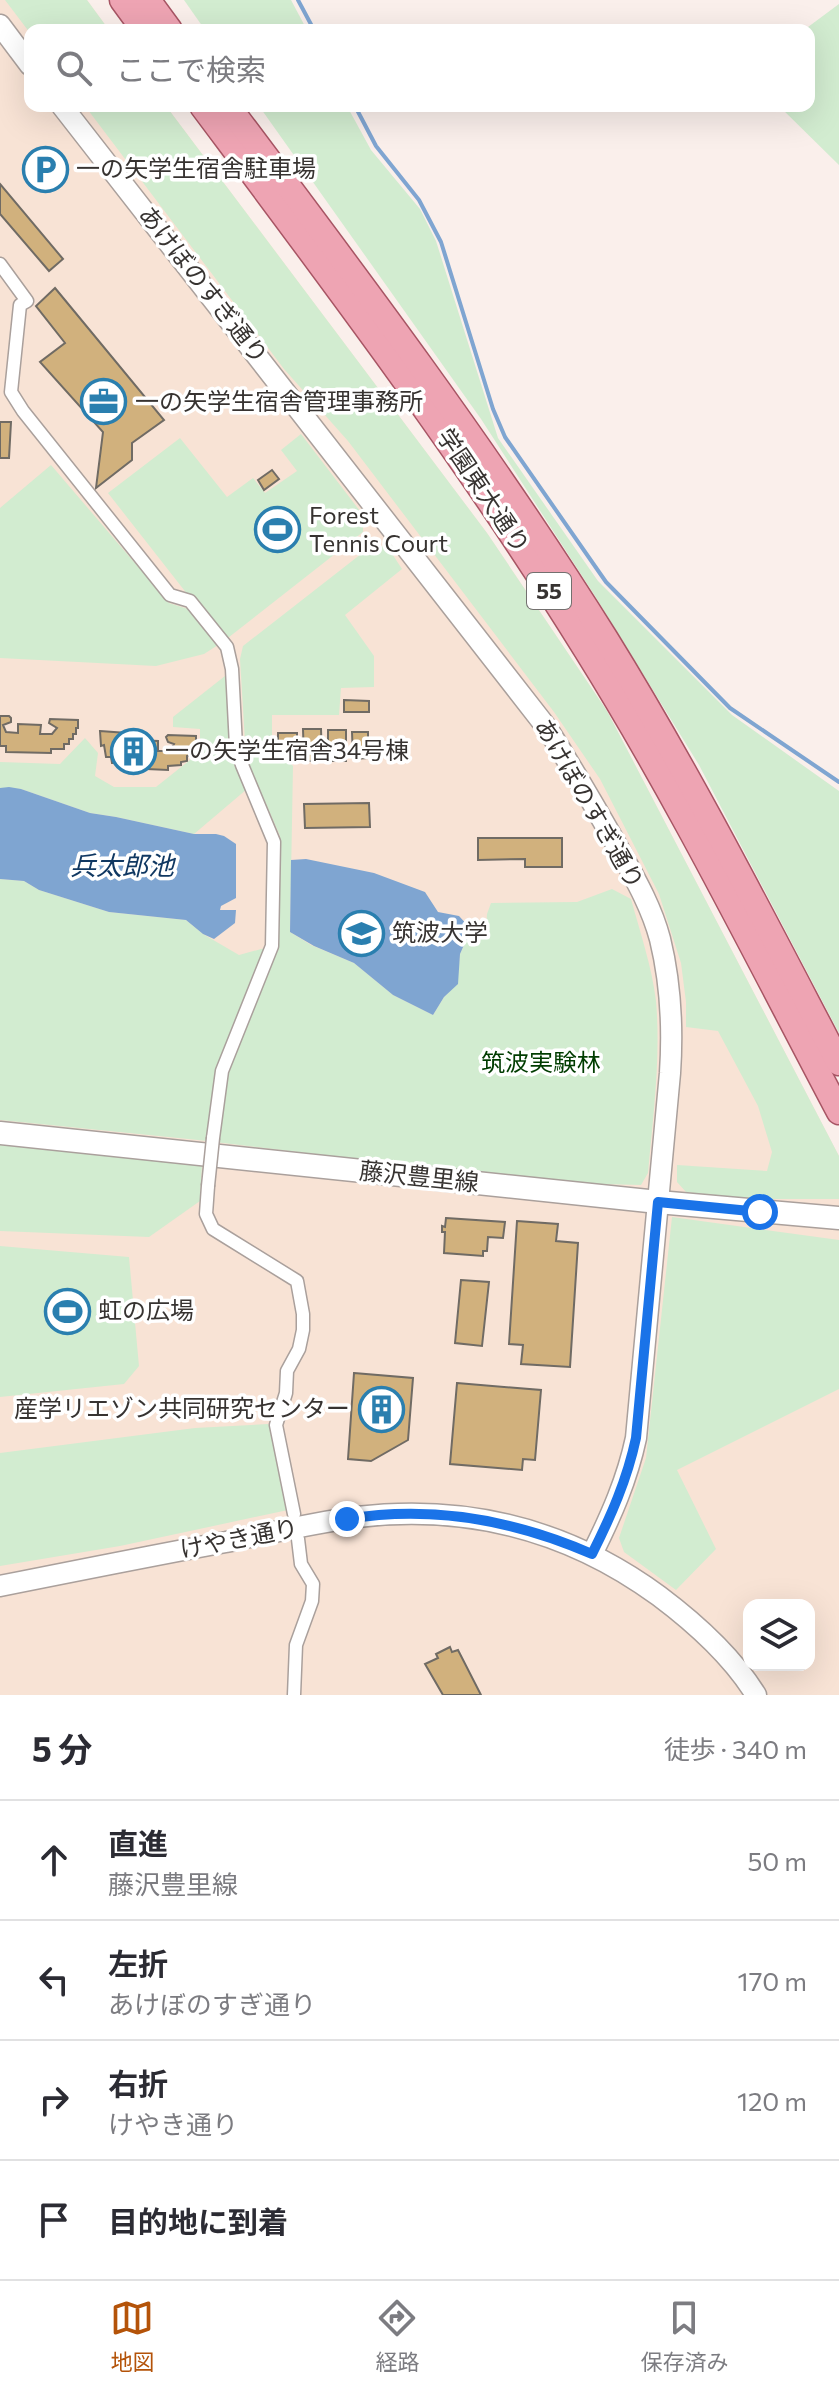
<!DOCTYPE html>
<html lang="ja">
<meta charset="utf-8">
<style>
:root{--surface:#fff;--page:#f2f2f3;--text:#2b2b33;--muted:#7c7c81;--line:#e1e1e2;--accent:#b45309}
body{margin:0;font-family:Commissioner,"Noto Sans JP",sans-serif;background:var(--page);color:var(--text)}
.controls{position:absolute;right:24px;bottom:24px;display:grid;overflow:hidden;border-radius:16px;box-shadow:0 8px 32px #0002}
.controls button{width:72px;height:72px;display:grid;place-items:center;padding:0;border:0;border-bottom:2px solid var(--line);background:var(--surface);color:var(--text);font:40px sans-serif}
.stop{position:absolute;width:24px;height:24px;margin:-18px;border:6px solid #1a73e8;border-radius:50%;background:#fff}
.stop.end{background:#1a73e8;border-color:#fff;box-shadow:0 2px 8px #0008}
.list{margin:0;padding:0;list-style:none}
h2{display:flex;justify-content:space-between;align-items:center;height:104px;margin:0;padding:0 32px;font-size:34px}
h2 small{font-size:26px;font-weight:400;color:var(--muted)}
.list li{display:grid;grid-template-columns:52px 1fr auto;gap:24px;align-items:center;box-sizing:border-box;height:120px;padding:0 32px;border-top:2px solid var(--line)}
.list b{display:block;font-size:30px;white-space:nowrap}
.list p{margin:0;font-size:26px;white-space:nowrap;color:var(--muted)}
.list em{font-size:26px;font-style:normal;color:var(--muted)}
.icon{flex:none;width:44px;height:44px;fill:none;stroke:currentColor;stroke-width:2;stroke-linecap:round;stroke-linejoin:round}
.map{position:relative;flex:none;width:839px;height:1695px;overflow:hidden}
.search{position:absolute;background:var(--surface);box-shadow:0 8px 32px #0002;left:24px;right:24px;top:24px;height:88px;display:flex;align-items:center;gap:20px;box-sizing:border-box;padding:0 28px;border-radius:16px;color:var(--muted);font-size:30px}
.sheet{height:584px;background:var(--surface)}
nav{display:flex;justify-content:space-around;align-items:center;box-sizing:border-box;height:112px;border-top:2px solid var(--line);background:var(--surface);font-size:22px;color:var(--muted)}
nav a{display:grid;justify-items:center;gap:4px}
nav .on{color:var(--accent)}
.map>svg:first-child{display:block}
.education{fill:#f8e3d5;fill-rule:evenodd}
.green{fill:#d2ecd0}
.water{fill:#7fa5d1}
.lines{fill:none;stroke-linecap:round;stroke-linejoin:round}
.stream{stroke:#7fa5d1;stroke-width:4}
.building{fill:#d1b17d;stroke:#706b64;stroke-width:2}
.pedestrian-casing{stroke:#aaa09c;stroke-width:15}
.tertiary-casing{stroke:#aaa09c;stroke-width:23}
.secondary-casing{stroke:#aaa09c;stroke-width:25}
.primary-casing{stroke:#a75564;stroke-width:27}
.pedestrian{stroke:#fff;stroke-width:12}
.tertiary{stroke:#fff;stroke-width:20}
.secondary{stroke:#fff;stroke-width:22}
.primary{stroke:#eea4b3;stroke-width:24}
.pedestrian-bridge-casing{stroke:#aaa09c;stroke-width:15;stroke-linecap:butt}
.pedestrian-bridge{stroke:#fff;stroke-width:12}
.route{stroke:#1a73e8;stroke-width:10}
.labels{text-anchor:middle;stroke-width:7;stroke-linejoin:round;paint-order:stroke}
.shield{fill:#fff;stroke:#73706f;stroke-width:2}
.shield-label{font-size:22px;font-weight:bold;fill:#373331}
.poi-label{font-size:24px;fill:#373331;stroke:#fff;text-anchor:start}
.street-label{font-size:24px;fill:#373331;stroke:#fff}
.park-label{font-size:24px;fill:#003c00;stroke:#fff}
.water-label{font-size:26px;font-style:italic;fill:#103862;stroke:#fff}
</style>
<div class="map">
<svg width="839" height="1695" viewBox="0 0 839 1695">
<rect width="100%" height="100%" fill="#faefeb"/>
<path class="education" d="M0 0H87L109 30H30V106H166L487 533 607 711 839 1156V1695H0ZM749 1605H809V1665H749Z"/>
<g class="green">
<path d="M5 0H87L109 30H30V33Z"/>
<path d="M184 0H291L307 30H205Z"/>
<path d="M839 4V165L779 106H809V30H804Z"/>
<path d="M85 106H166L487 533 607 711 839 1156V1199H749L686 1192 677 1182V1165L767 1171 772 1152 758 1106 718 1031 686 1027V1002L681 963 659 894 600 779 554 712 348 441 284 369Z"/>
<path d="M259 106H347L371 150 420 209 436 241 498 438 598 581 732 715 839 791V1033L699 765 595 596 481 419Z"/>
<path d="M301 434 363 515V532L224 641 108 493 180 438 227 497 253 478 265 493 297 471 281 450Z"/>
<path d="M51 465 169 603 188 609 218 645 204 654 156 666 0 658V508Z"/>
<path d="M387 546 402 569 345 615 374 656V687L341 688 339 715H272V744L293 766 290 932 311 945 354 963 393 995 433 1015 444 997 457 984 460 954 471 929H486L487 914 491 903 577 902 612 889 631 899C640 932 652 967 656 1001 661 1058 653 1117 648 1173L641 1185 556 1183 198 1140 0 1120V879L24 881 39 890 109 912 186 920 203 934 239 955 272 946 277 938 280 836 246 758 240 659 243 646 370 547Z"/>
<path d="M225 676H228L229 732 234 764 247 789 194 834 116 817 90 813 21 789 0 788V762L60 764 85 738 98 753 95 776 114 787H156L200 752V729L173 727V717Z"/>
<path d="M0 1145 202 1165 200 1201 149 1237 0 1231Z"/>
<path d="M672 1217 839 1240V1389L677 1470 716 1549 676 1590 624 1552 619 1538 646 1458Z"/>
<path d="M0 1246 129 1257 139 1366 124 1384 0 1397Z"/>
<path d="M268 1424 278 1445 288 1510 120 1546 0 1566V1453L195 1428Z"/>
</g>
<g class="water">
<path d="M9 787 21 789 90 813 116 817 194 834H216L224 836 236 844V898L221 906 220 910H236L235 923 214 939 203 934 186 920 109 912 39 890 24 881 0 879V788Z"/>
<path d="M306 859 374 873 425 892 438 912 459 916 471 929 460 954 458 984 444 997 433 1015 393 995 354 963 314 946 290 932 291 860Z"/>
</g>
<g class="lines">
<g class="stream">
<path d="M298 0 314 30"/>
<path d="M355 106 376 146 419 200 441 242 493 409 505 437 606 582 730 708 839 782"/>
</g>
</g>
<g class="building">
<path d="M0 184 63 259 49 271 0 214Z"/>
<path d="M55 288 164 420 132 443V460L96 488 103 432 40 362 65 343 36 306Z"/>
<path d="M0 422H11L9 458H0Z"/>
<path d="M272 470 279 479 264 490 258 480Z"/>
<path d="M344 700 369 701V712H344Z"/>
<path d="M0 716H9L11 718V722L3 725 6 732 18 733V724L41 725 40 734H52L57 728 49 723 50 719 78 720V728H76V734H73V739H69V744H64V749H51V753L6 752V746H0Z"/>
<path d="M303 729H321L322 761H304Z"/>
<rect x="328" y="730" width="18" height="31"/>
<path d="M100 731 127 733 129 739 120 742 124 749 135 750 136 740 158 741V751H170L174 744 168 742 166 737 168 735 196 736V744L194 745V750H191V755L187 756V761L181 762V765L168 766V770L124 768V763H112L111 757H106L104 745 101 746Z"/>
<path d="M352 732H368V758L353 759Z"/>
<rect x="278" y="733" width="19" height="9"/>
<path d="M369 803 370 827 305 828 304 804Z"/>
<path d="M478 838H562V867H525V859L478 860Z"/>
<path d="M446 1218 505 1222 503 1238 488 1237 487 1251H483V1256L444 1253 445 1232H442V1226L445 1227Z"/>
<path d="M517 1221 558 1224 556 1241 578 1243 570 1367 521 1364 523 1345 509 1344Z"/>
<path d="M461 1280 489 1282 482 1346 455 1343Z"/>
<path d="M354 1373 413 1378 408 1440 371 1461 348 1459Z"/>
<path d="M457 1383 541 1390 535 1460 523 1459 522 1470 450 1464Z"/>
<path d="M450 1647 452 1652 458 1650 481 1695H443L425 1664 438 1658 436 1654Z"/>
</g>
<g class="lines">
<defs>
<g id="pedestrian">
<path d="M0 264 27 301 20 305 11 392 23 411 170 595 190 601 227 647 232 669 236 746 242 765 274 842 272 946 222 1071 213 1138"/>
<path d="M208 1186 206 1214 213 1229 297 1281 303 1314V1330L299 1349 287 1371 286 1393 276 1425 294 1514"/>
<path d="M294 1695 296 1645 312 1601 313 1584 301 1564 298 1539"/>
</g>
<g id="tertiary">
<path d="M0 25 30 65"/>
<path d="M62 106 547 728C571 766 594 805 616 844 633 875 651 905 660 939 671 984 673 1028 670 1073L636 1438C627 1480 611 1516 592 1554"/>
<path d="M0 1586C75 1571 150 1556 226 1542 269 1533 313 1523 357 1517 468 1504 569 1530 659 1596 695 1623 732 1656 756 1695"/>
</g>
<path id="secondary" d="M0 1133 658 1202 839 1218"/>
<g id="primary">
<path d="M122 0 144 30"/>
<path d="M148 0 170 30"/>
<path d="M202 106C335 284 469 461 586 650 679 799 757 957 839 1112"/>
<path d="M228 106C359 280 490 454 606 639 691 776 764 920 839 1063"/>
</g>
</defs>
<use href="#pedestrian" class="pedestrian-casing"/>
<use href="#tertiary" class="tertiary-casing"/>
<use href="#secondary" class="secondary-casing"/>
<use href="#primary" class="primary-casing"/>
<use href="#pedestrian" class="pedestrian"/>
<use href="#tertiary" class="tertiary"/>
<use href="#secondary" class="secondary"/>
<use href="#primary" class="primary"/>
<defs>
<path id="pedestrian-bridge" d="M208 1186 213 1138"/>
</defs>
<use href="#pedestrian-bridge" class="pedestrian-bridge-casing"/>
<use href="#pedestrian-bridge" class="pedestrian-bridge"/>
</g>
<g class="lines">
<path class="route" d="M347 1519C432 1505 514 1520 592 1554 611 1516 627 1480 636 1438L658 1202 760 1212"/>
</g>
<defs>
<symbol id="parking-ring" viewBox="-11 -11 22 22"><circle r="9.5" fill="#fff" stroke="#2a7faf" stroke-width="1.5"/><path d="M-3.5-5.5H1a3.5 3.5 0 0 1 0 7H-1V5.5H-3.5ZM-1-3.4V-.6H.8a1.4 1.4 0 0 0 0-2.8Z" fill="#2a7faf"/></symbol>
<symbol id="office-ring" viewBox="-11 -11 22 22"><circle r="9.5" fill="#fff" stroke="#2a7faf" stroke-width="1.5"/><path d="M-6-3h4V-5.5h4V-3h4V5H-6ZM-1-4.5V-3h2v-1.5ZM-6 0V1H6V0Z" fill="#2a7faf"/></symbol>
<symbol id="stadium-ring" viewBox="-11 -11 22 22"><circle r="9.5" fill="#fff" stroke="#2a7faf" stroke-width="1.5"/><path d="M0-5a6.5 5 0 1 0 0 10a6.5 5 0 1 0 0-10ZM-3.5-1.8h7v3.6h-7Z" fill="#2a7faf"/></symbol>
<symbol id="building-ring" viewBox="-11 -11 22 22"><circle r="9.5" fill="#fff" stroke="#2a7faf" stroke-width="1.5"/><path d="M-4-6H4V6H1V3H-1V6H-4ZM-2.5-4.3h1.7v1.8h-1.7ZM.8-4.3h1.7v1.8H.8ZM-2.5-1h1.7V.8h-1.7ZM.8-1h1.7V.8H.8Z" fill="#2a7faf"/></symbol>
<symbol id="university-ring" viewBox="-11 -11 22 22"><circle r="9.5" fill="#fff" stroke="#2a7faf" stroke-width="1.5"/><path d="M0-5L7-2L0 1L-7-2ZM-4 1L0 2.5L4 1V4Q0 6-4 4Z" fill="#2a7faf"/></symbol>
</defs>
<g fill-rule="evenodd">
<use href="#parking-ring" x="20" y="144" width="51" height="51"/>
<use href="#office-ring" x="78" y="376" width="51" height="51"/>
<use href="#stadium-ring" x="252" y="504" width="51" height="51"/>
<use href="#building-ring" x="108" y="726" width="51" height="51"/>
<use href="#university-ring" x="336" y="908" width="51" height="51"/>
<use href="#stadium-ring" x="42" y="1286" width="51" height="51"/>
<use href="#building-ring" x="356" y="1384" width="51" height="51"/>
</g>
<g class="labels">
<rect class="shield" x="527" y="573" width="44" height="36" rx="6"/>
<g class="shield-label">
<text x="549" y="599">55</text>
</g>
<g class="poi-label">
<text x="76" y="177">一の矢学生宿舎駐車場</text>
<text x="135" y="410">一の矢学生宿舎管理事務所</text>
<text x="309" y="524">Forest<tspan x="309" dy="28">Tennis Court</tspan></text>
<text x="165" y="759">一の矢学生宿舎34号棟</text>
<text x="392" y="941">筑波大学</text>
<text x="98" y="1319">虹の広場</text>
<text x="350" y="1417" text-anchor="end">産学リエゾン共同研究センター</text>
</g>
<g class="street-label">
<text transform="translate(203 285) rotate(52)" y="8">あけぼのすぎ通り</text>
<text transform="translate(483 491) rotate(56)" y="8">学園東大通り</text>
<text transform="translate(589 804) rotate(60)" y="8">あけぼのすぎ通り</text>
<text transform="translate(419 1177) rotate(6)" y="8">藤沢豊里線</text>
<text transform="translate(239 1539) rotate(-11)" y="8">けやき通り</text>
</g>
<g class="park-label">
<text x="541" y="1071">筑波実験林</text>
</g>
<g class="water-label">
<text x="122" y="875">兵太郎池</text>
</g>
</g>
</svg>
<div class="controls">
<button><svg class="icon" aria-label="layers" viewBox="0 0 24 24"><path d="M12 4l9 5-9 5-9-5zM3 14l9 5 9-5"/></svg></button>
</div>
<div class="stop" style="left:760px;top:1212px"></div>
<div class="stop end" style="left:347px;top:1519px"></div>
<div class="search"><svg class="icon" aria-label="search" viewBox="0 0 24 24"><circle cx="10" cy="10" r="6"/><path d="M15 15l6 6"/></svg>ここで検索</div>
</div>
<section class="sheet">
<h2>5 分<small>徒歩 · 340 m</small></h2>
<ul class="list">
<li><svg class="icon" aria-label="ahead" viewBox="0 0 24 24"><path d="M12 20V5M6 11l6-6 6 6"/></svg><div><b>直進</b><p>藤沢豊里線</p></div><em>50 m</em></li>
<li><svg class="icon" aria-label="left" viewBox="0 0 24 24"><path d="M17 20v-9H6M10 6l-5 5 5 5"/></svg><div><b>左折</b><p>あけぼのすぎ通り</p></div><em>170 m</em></li>
<li><svg class="icon" aria-label="right" viewBox="0 0 24 24"><path d="M7 20v-9h11M14 6l5 5-5 5"/></svg><div><b>右折</b><p>けやき通り</p></div><em>120 m</em></li>
<li><svg class="icon" aria-label="arrive" viewBox="0 0 24 24"><path d="M6 21V4h12l-3 4 3 4H6"/></svg><div><b>目的地に到着</b></div></li>
</ul>
</section>
<nav>
<a class="on"><svg class="icon" aria-label="map" viewBox="0 0 24 24"><path d="M3 6l6-2 6 2 6-2v14l-6 2-6-2-6 2zM9 4v14M15 6v14"/></svg>地図</a>
<a><svg class="icon" aria-label="directions" viewBox="0 0 24 24"><path d="M12 3l9 9-9 9-9-9zM9 14v-3h6M13 9l2 2-2 2"/></svg>経路</a>
<a><svg class="icon" aria-label="saved" viewBox="0 0 24 24"><path d="M7 4h10v16l-5-4-5 4z"/></svg>保存済み</a>
</nav>
